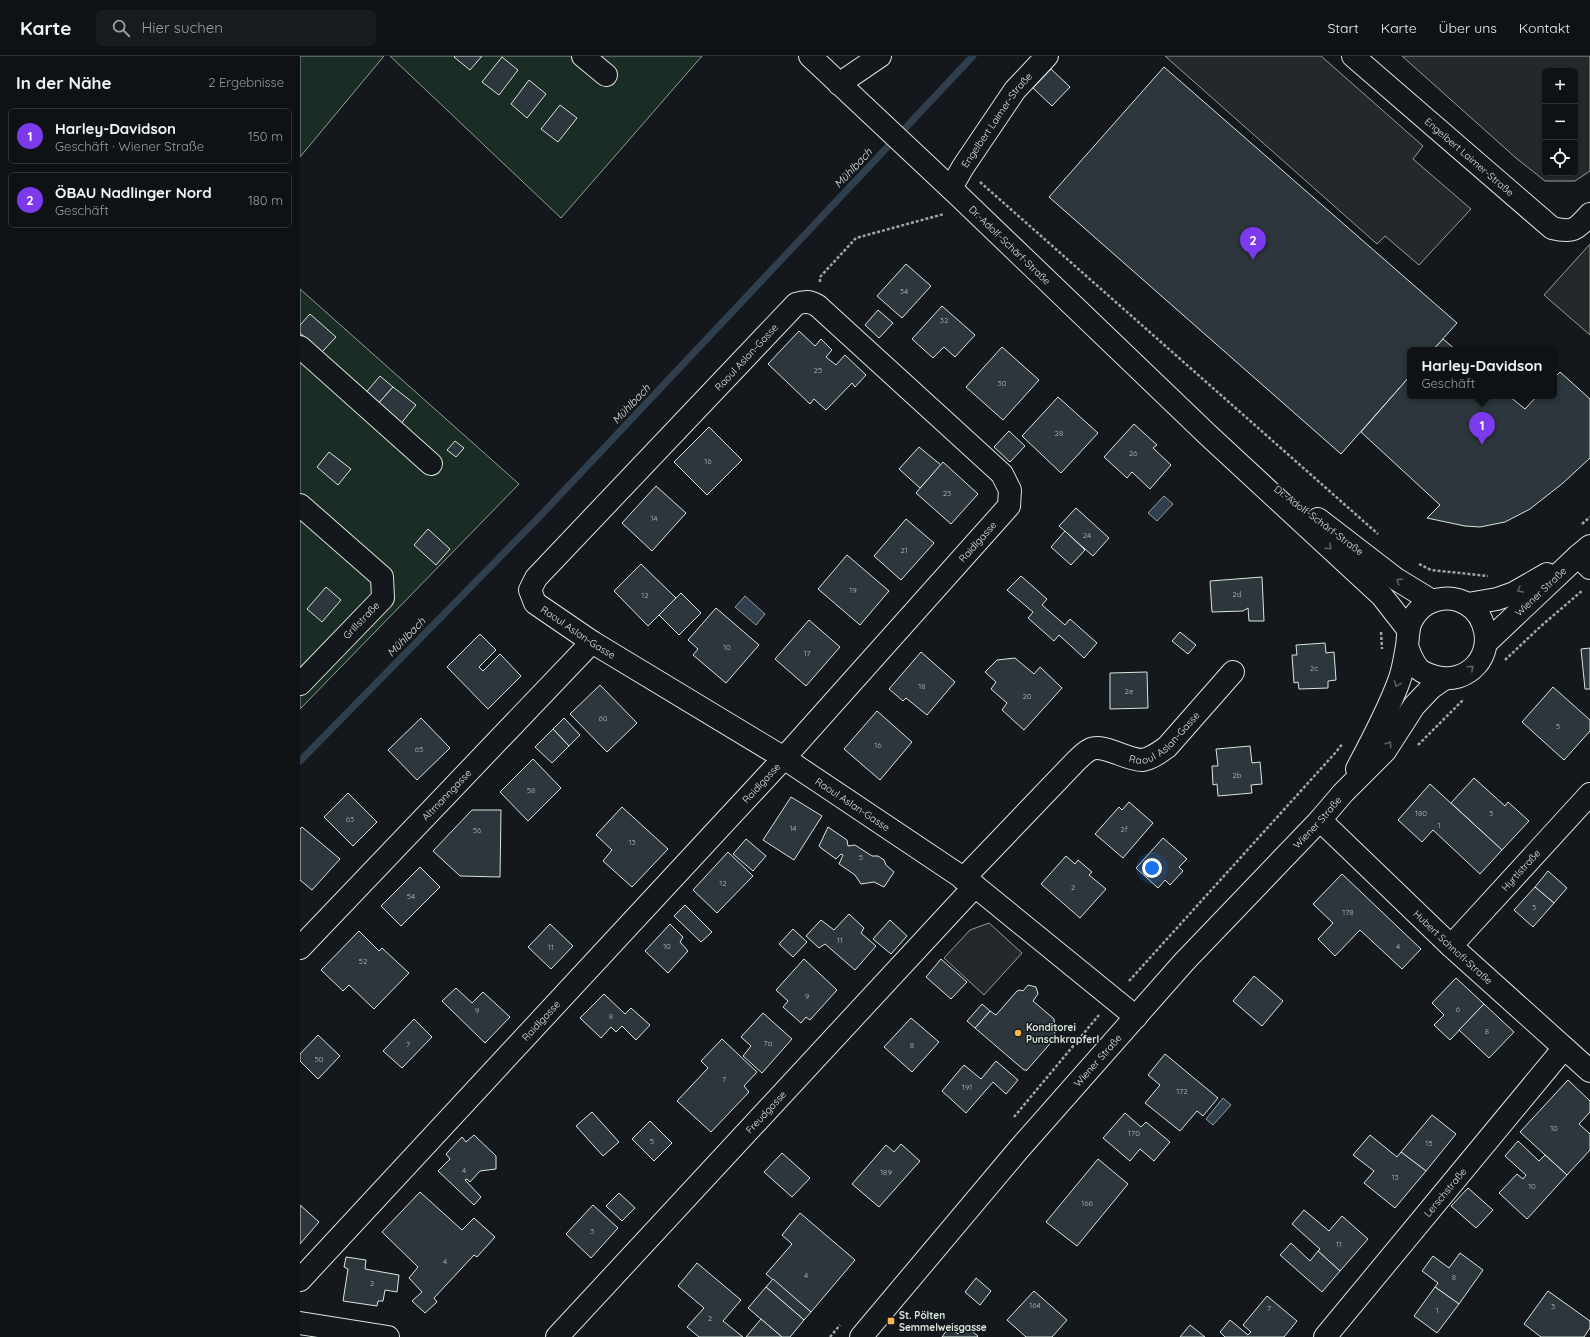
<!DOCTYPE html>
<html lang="de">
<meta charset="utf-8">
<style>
:root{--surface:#0f1215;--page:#181b1e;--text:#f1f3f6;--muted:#9b9ea0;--line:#2f3234;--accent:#7c3aed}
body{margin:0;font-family:Quicksand,sans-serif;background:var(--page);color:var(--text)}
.controls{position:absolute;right:12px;top:12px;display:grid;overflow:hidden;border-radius:6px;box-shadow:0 1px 3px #0004}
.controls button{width:36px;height:36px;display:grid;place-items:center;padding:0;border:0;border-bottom:1px solid var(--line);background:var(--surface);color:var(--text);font:20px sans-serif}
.you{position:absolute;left:852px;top:812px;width:14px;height:14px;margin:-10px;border:3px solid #fff;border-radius:50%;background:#1a73e8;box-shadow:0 0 0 6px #1a73e833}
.badge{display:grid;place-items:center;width:26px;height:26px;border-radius:50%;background:var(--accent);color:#fff;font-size:13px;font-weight:700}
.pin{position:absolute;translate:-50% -33px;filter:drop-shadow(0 1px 2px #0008)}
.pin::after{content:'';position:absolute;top:21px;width:14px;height:12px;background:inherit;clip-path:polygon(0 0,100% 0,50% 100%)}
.popup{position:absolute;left:1107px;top:291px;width:150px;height:52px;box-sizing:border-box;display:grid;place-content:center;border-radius:6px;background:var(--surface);filter:drop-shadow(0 1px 3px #0005);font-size:13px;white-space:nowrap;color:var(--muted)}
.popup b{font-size:15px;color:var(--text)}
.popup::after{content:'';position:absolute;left:50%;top:100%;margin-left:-8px;border:8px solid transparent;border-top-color:var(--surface)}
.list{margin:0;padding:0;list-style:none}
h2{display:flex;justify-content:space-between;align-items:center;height:52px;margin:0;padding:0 16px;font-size:17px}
h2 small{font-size:13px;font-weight:400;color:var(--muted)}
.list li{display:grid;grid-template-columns:26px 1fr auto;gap:12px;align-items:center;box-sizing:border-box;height:56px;margin:0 8px 8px;padding:0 8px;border:1px solid var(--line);border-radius:6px}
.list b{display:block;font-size:15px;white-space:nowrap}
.list p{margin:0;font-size:13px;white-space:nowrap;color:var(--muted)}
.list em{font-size:13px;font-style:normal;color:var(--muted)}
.icon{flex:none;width:22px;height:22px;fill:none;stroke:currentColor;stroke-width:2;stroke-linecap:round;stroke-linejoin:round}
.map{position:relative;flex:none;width:1290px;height:1281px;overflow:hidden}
header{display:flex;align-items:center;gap:24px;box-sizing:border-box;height:56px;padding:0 20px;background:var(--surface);border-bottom:1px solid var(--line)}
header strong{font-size:19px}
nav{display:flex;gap:22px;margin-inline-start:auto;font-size:14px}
.search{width:280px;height:36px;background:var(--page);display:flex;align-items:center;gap:10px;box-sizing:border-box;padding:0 14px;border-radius:6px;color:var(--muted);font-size:15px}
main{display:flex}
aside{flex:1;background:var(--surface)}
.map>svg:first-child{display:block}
.green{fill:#1a2d24;stroke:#939e99}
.parking{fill:#24282b;stroke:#939e99;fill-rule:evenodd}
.water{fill:#2f3f4d;stroke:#939e99}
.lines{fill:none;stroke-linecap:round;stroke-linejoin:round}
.stream{stroke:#2f3f4d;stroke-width:7}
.building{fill:#2c363c;stroke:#d8e6dc}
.minor-casing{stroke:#d8e6dc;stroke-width:24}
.major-casing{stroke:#d8e6dc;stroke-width:24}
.path{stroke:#9da8a2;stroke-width:2.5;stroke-dasharray:3 2;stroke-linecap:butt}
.minor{stroke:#14181c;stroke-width:22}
.major{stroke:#14181c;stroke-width:22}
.oneway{stroke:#59605f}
.poi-dot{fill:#ffb74d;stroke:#14181c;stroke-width:1.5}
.labels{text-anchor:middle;stroke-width:3;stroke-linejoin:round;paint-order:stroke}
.number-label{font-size:8px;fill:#adbab4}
.street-label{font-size:10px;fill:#d8e6dc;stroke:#14181c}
.poi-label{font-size:10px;font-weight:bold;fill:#d8e6dc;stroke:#14181c;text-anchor:start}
.water-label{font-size:11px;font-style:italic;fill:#d8e6dc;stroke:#14181c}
</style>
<header>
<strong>Karte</strong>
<div class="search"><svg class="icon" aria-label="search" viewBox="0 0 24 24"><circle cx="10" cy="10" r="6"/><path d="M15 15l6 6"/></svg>Hier suchen</div>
<nav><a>Start</a><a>Karte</a><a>Über uns</a><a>Kontakt</a></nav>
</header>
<main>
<aside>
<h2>In der Nähe<small>2 Ergebnisse</small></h2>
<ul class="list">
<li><span class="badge">1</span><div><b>Harley-Davidson</b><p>Geschäft · Wiener Straße</p></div><em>150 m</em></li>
<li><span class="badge">2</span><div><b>ÖBAU Nadlinger Nord</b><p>Geschäft</p></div><em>180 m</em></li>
</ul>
</aside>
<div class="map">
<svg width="1290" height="1281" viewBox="0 0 1290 1281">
<rect width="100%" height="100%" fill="#14181c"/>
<g class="green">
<path d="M0 0H84L0 101Z"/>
<path d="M90 0H402L261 162Z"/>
<path d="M0 233 219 428 0 653Z"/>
</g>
<g class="parking">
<path d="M865 0H1021L1123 90 1113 103 1171 153 1119 209 1085 180 1077 188Z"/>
<path d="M1102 0H1290V115L1275 125H1245L1216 102ZM1245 15H1275V117H1245Z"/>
<path d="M1290 188V279L1244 239Z"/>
<path d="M689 867 722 897 684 939 644 902 670 874Z"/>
</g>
<g class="water">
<path d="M864 440 873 448 857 465 848 457Z"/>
<path d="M445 540 465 558 456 569 435 551Z"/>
<path d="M923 1042 931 1049 913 1069 906 1063Z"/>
</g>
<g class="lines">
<path class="stream" d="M0 705 243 457 673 0"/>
</g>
<g class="building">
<path d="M155 0H182L170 14 154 1Z"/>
<path d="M202 1 218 14 199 39 182 26Z"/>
<path d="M864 11 1157 267 1133 294H1110V320L1041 398 749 141Z"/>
<path d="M751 13 770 31 752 50 733 32Z"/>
<path d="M229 24 246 38 227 62 211 48Z"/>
<path d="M260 49 277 62 258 86 241 73Z"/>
<path d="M606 208 631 230 602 262 577 240Z"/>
<path d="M642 250 675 279 655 301 644 291 633 302 612 283Z"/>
<path d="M578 254 593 267 579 282 565 269Z"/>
<path d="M10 258 36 281 22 296 0 277V269Z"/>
<path d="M499 275 515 290 521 283 532 294 526 301 536 309 545 299 566 319 555 331 552 327 526 354 514 343 510 348 468 308Z"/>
<path d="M1143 283 1156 294H1133Z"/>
<path d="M702 291 739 324 703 364 666 331Z"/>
<path d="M1260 316 1290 343V402L1263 427 1230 453 1205 466 1180 471 1165 470 1127 462 1140 449 1061 376 1110 320V340H1209L1225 353 1237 340H1254V322Z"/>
<path d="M80 320 93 331 76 350 63 340Z"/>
<path d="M93 331 116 349 99 370 76 350Z"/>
<path d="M758 341 798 377 761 417 722 380Z"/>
<path d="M834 368 857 389 853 392 871 409 850 433 832 416 827 422 804 401Z"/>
<path d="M409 371 442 404 407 439 374 406Z"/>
<path d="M709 375 725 390 710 406 694 391Z"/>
<path d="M155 385 164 392 156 401 147 394Z"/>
<path d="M619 391 641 409 620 432 599 413Z"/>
<path d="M29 396 51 413 38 429 17 411Z"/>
<path d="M643 406 678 438 651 468 616 437Z"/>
<path d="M356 430 386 457 352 495 322 467Z"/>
<path d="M776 452 809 482 793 500 759 470Z"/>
<path d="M606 463 634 487 601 524 574 500Z"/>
<path d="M128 473 150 493 136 509 114 489Z"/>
<path d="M765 475 785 494 771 509 751 491Z"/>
<path d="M547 499 589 535 560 569 518 533Z"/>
<path d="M341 508 376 542 348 570 314 535Z"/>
<path d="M721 520 747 543 742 549 765 569 770 563 797 587 784 602 759 579 754 585 728 562 733 556 707 534Z"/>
<path d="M962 521 964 565H949L948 552 943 555 912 556 910 525Z"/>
<path d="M26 531 41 544 22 566 7 553Z"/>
<path d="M381 537 401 557 379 579 359 559Z"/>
<path d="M416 552 459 589 426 627 393 599 398 593 388 584Z"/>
<path d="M509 564 540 591 506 630 475 603Z"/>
<path d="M880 576 896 589 888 598 872 585Z"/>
<path d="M180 578 196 594 179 611 183 615 200 598 221 620 188 653 147 611Z"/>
<path d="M1025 587 1026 597 1034 596 1036 624 1028 625V632L999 633 998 626 994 627 992 599H997L996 589Z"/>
<path d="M1290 592V633H1285L1281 593Z"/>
<path d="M621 596 655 626 627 659 606 642 603 645 589 633Z"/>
<path d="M715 602 734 618 740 611 762 632 724 674 702 654 707 647 691 633 696 626 685 616 697 604Z"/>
<path d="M847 616 848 652 810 653V617Z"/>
<path d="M300 629 337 667 307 696 270 658Z"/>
<path d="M1253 631 1290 664V675L1264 704 1222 666Z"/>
<path d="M577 655 612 686 580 724 544 693Z"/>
<path d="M121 662 150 692 117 724 88 694Z"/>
<path d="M264 662 280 679 269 690 253 673Z"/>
<path d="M253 673 269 690 252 707 235 691Z"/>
<path d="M950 690 952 707 960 706 962 728 951 729 952 737 918 740 917 728 913 729 912 710H918L916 693Z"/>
<path d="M233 703 261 732 228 765 200 736Z"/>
<path d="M1174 722 1205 750 1208 746 1229 765 1202 794 1151 747Z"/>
<path d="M1130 728 1202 794 1180 818 1133 774 1122 786 1098 764Z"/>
<path d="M48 737 77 766 53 790 24 761Z"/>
<path d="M491 741 522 760 494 804 463 784Z"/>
<path d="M829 746 853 767 823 802 795 778 819 751 822 754Z"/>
<path d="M322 751 368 793 332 831 303 805 312 794 296 779Z"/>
<path d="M172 754H201L200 821 160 820 133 795Z"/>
<path d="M2 771 40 803 12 834 0 824V773Z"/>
<path d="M528 771 547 784 548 790 555 789 572 800H578L584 804 586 809 594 816 584 831 574 826 561 828 555 819 539 808 543 799 541 798 536 803 521 792 519 790Z"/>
<path d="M863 782 887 803 879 811 883 815 870 829 865 824 858 832 836 812Z"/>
<path d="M446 783 466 800 453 815 433 798Z"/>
<path d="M428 796 453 820 417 857 393 834Z"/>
<path d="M766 800 775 808 778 804 792 816 789 819 806 833 780 862 741 828Z"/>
<path d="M120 811 140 831 101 870 81 850Z"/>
<path d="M1248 815 1267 832 1254 847 1235 831Z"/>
<path d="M1042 818 1121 893 1102 913 1060 874 1035 900 1018 883 1033 867 1013 848Z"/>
<path d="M1235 831 1254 847 1233 871 1214 854Z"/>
<path d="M385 849 412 876 401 886 374 860Z"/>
<path d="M549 858 564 872 561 877 576 890 555 914 525 888 519 892 506 880 521 864 534 874Z"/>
<path d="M590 864 607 880 591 898 573 883Z"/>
<path d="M250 868 273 890 251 913 228 891Z"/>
<path d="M370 868 383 881 380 886 388 895 368 917 345 895Z"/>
<path d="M493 873 507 886 493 901 479 888Z"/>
<path d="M59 875 79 895 82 892 109 917 74 953 49 929 43 935 21 914Z"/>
<path d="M504 903 537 934 510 964 506 961 501 967 483 951 488 945 476 934Z"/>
<path d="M641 903 667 926 651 943 626 921Z"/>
<path d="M954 920 983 945 962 970 933 945Z"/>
<path d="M1156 922 1184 948 1150 984 1134 969 1144 959 1132 947Z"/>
<path d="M728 929 736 931 738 938 733 945 754 963 755 982 727 1014H724L675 972 690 955 696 959 717 935 720 934 723 935Z"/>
<path d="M156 932 172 947 183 936 210 961 185 987 142 945Z"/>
<path d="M304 938 325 958 331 952 350 969 336 984 322 970 316 976 311 971 301 982 280 962Z"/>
<path d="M682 948 690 955 675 972 667 965Z"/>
<path d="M1184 948 1214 976 1189 1002 1159 974Z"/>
<path d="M463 957 492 983 462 1017 443 1000 451 990 441 981Z"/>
<path d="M611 962 639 986 612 1016 584 991Z"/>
<path d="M114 963 132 981 102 1012 83 995Z"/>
<path d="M18 979 40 1000 18 1023 0 1005V998Z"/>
<path d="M422 983 457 1016 444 1030 449 1036 411 1076 377 1045 408 1012 401 1005Z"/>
<path d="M865 998 918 1042 903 1060 897 1055 880 1075 845 1047 860 1029 848 1019Z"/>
<path d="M696 1005 718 1024 706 1038 693 1026 666 1057 642 1035 664 1009 681 1023Z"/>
<path d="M1268 1024 1290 1045V1056L1279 1068 1290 1078V1094L1267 1119 1220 1076Z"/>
<path d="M292 1056 319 1086 303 1100 276 1070Z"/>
<path d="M825 1057 841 1071 846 1066 870 1086 854 1105 840 1093 830 1105 803 1082Z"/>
<path d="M1132 1059 1156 1078 1126 1115 1101 1096Z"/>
<path d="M350 1065 372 1087 354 1105 332 1083Z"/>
<path d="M174 1079 196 1100V1113L180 1115 170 1126 167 1123 165 1124 181 1141 174 1149 138 1115 150 1103 146 1098 162 1081 166 1086Z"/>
<path d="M1070 1079 1097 1101 1101 1096 1126 1115 1095 1152 1064 1127 1074 1115 1053 1099Z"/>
<path d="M1218 1085 1239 1105 1245 1099 1267 1119 1227 1163 1199 1137 1217 1118 1223 1123 1226 1119 1205 1100Z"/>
<path d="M601 1088 620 1105 579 1151 552 1128 586 1089 594 1096Z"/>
<path d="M482 1097 510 1122 492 1141 464 1116Z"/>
<path d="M798 1103 828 1128 777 1190 746 1166Z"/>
<path d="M1168 1132 1193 1154 1176 1172 1151 1150Z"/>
<path d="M120 1136 162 1174 174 1162 195 1181 177 1201 174 1199 134 1242 137 1246 125 1257 112 1245 122 1236 109 1222 118 1211 82 1176Z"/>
<path d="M319 1137 335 1152 322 1165 306 1150Z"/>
<path d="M0 1149 19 1166 0 1188Z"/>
<path d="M293 1149 318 1172 291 1202 266 1178Z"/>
<path d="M1004 1154 1029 1175 1042 1160 1068 1183 1040 1215 1018 1195 1020 1193 992 1168Z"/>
<path d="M500 1157 555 1204 511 1256 466 1218 492 1188 482 1179Z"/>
<path d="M991 1187 1010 1205 1018 1195 1040 1215 1022 1236 980 1199Z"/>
<path d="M1160 1197 1183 1214 1159 1248 1135 1231 1138 1227 1122 1215 1133 1200 1149 1212Z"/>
<path d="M46 1201 66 1204 65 1213 99 1219 97 1236 85 1234 83 1245H78L77 1250 43 1245 48 1213 44 1211Z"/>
<path d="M397 1207 441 1244 423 1265 443 1281H399L387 1271 404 1252 378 1230Z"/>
<path d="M676 1222 691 1235 680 1249 665 1236Z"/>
<path d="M473 1223 511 1256 504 1264 466 1231Z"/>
<path d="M466 1231 504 1264 490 1281H482L448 1252Z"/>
<path d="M1135 1231 1159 1248 1137 1277 1114 1260Z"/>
<path d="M734 1235 767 1264 752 1281H726L707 1264Z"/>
<path d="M1248 1235 1290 1265V1272L1284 1281H1241L1224 1268Z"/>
<path d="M967 1240 997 1265 984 1281H925L920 1276 930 1264 948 1279 951 1276 943 1269Z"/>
<path d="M461 1263 482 1281H446Z"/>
<path d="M664 1269 678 1280 677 1281H642L649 1271 658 1278Z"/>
<path d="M890 1269 905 1281H880Z"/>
</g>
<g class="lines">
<defs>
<g id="minor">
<path d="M283 0 306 19"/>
<path id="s1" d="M510 0 659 140 908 379 1082 540 1107 572"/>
<path id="s2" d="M1053 0 1252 172C1273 177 1276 174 1290 158"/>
<path d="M539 28 580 0"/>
<path id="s3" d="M651 132 663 111 715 34 747 0"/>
<path d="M0 291 131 408"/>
<path d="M0 449 82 521 83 542 0 628"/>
<path d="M1018 463 1096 523 1132 545"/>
<path d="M1278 500 1290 512"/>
<path id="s4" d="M1020 764 1151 890 1290 1015"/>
<path id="s5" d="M663 823 776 705C780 701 785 696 791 693 804 688 827 704 842 704 851 703 860 696 867 691L933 616"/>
<path id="s6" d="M1151 890 1290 738"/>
<path id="s7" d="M0 892 292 586"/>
<path id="s8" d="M0 1224 484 702 709 450 710 434 702 418 518 250C510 245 505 245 496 248L236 522 230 534 235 547 292 586 484 702 675 830 836 961"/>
<path d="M0 1267 88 1281"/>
<path id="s9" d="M257 1281 675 830"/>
<path id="s10" d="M1025 1281 1264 992"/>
</g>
<g id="major">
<path d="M1168 548 1197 543 1214 537 1247 518"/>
<path id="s11" d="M1186 587 1278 500 1290 490"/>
<path d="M1057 713C1072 685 1088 655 1099 625 1103 615 1105 601 1107 590 1109 574 1107 567 1119 554 1128 544 1145 540 1158 544 1170 548 1179 556 1183 568 1195 599 1168 629 1136 621 1130 619 1122 617 1118 612 1112 605 1110 598 1107 590"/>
<path id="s12" d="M561 1281 719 1093 884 906 1020 764 1043 737 1085 695 1114 650 1131 632 1144 623"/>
</g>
</defs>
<use href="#minor" class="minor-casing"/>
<use href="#major" class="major-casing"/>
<g class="path">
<path d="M680 126 1078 478"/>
<path d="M520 226V221L556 182 644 158"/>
<path d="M1282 468 1290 461"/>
<path d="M1119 508 1131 514 1188 520"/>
<path d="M1081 576 1082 593"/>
<path d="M1205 604 1241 570 1283 534"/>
<path d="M1118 689 1164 643"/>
<path d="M829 925 1036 696 1043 687"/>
<path d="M714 1061 799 959"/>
<path d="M530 1281 540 1269"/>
</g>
<use href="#minor" class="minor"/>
<use href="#major" class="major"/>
</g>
<defs><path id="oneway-chevron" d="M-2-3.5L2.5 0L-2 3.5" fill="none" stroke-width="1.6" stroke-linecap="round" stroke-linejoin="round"/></defs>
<g class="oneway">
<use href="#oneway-chevron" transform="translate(1029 491) rotate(43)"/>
<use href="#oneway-chevron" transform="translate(1099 525) rotate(-147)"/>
<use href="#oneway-chevron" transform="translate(1220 534) rotate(150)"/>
<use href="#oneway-chevron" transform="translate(1171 612) rotate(-42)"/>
<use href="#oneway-chevron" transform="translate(1097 628) rotate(111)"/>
<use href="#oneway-chevron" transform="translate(1089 688) rotate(-56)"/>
</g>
<g class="poi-dot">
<circle cx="718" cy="977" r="4"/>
<rect x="587" y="1261" width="8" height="8" rx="2"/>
</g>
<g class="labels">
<g class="number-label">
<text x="604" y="238">34</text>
<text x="644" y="267">32</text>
<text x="518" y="317">25</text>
<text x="702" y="330">30</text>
<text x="759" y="380">28</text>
<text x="833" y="400">26</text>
<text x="408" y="408">16</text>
<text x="647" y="440">23</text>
<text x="354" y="465">14</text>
<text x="787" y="482">24</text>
<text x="604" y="497">21</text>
<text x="553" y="537">19</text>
<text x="937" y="541">2d</text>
<text x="345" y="542">12</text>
<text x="427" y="594">10</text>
<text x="507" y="600">17</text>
<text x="1014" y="615">2c</text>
<text x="622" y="633">18</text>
<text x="829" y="638">2e</text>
<text x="727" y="643">20</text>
<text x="303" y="665">60</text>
<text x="1258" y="673">5</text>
<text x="578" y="692">16</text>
<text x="119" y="696">65</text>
<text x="937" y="722">2b</text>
<text x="231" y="737">58</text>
<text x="1121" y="760">180</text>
<text x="1191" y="760">3</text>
<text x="50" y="766">63</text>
<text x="1139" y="772">1</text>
<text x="493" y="775">14</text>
<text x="824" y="776">2f</text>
<text x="177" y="777">56</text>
<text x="332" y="789">13</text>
<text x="561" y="804">5</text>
<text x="423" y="830">12</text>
<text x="773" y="834">2</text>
<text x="111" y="843">54</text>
<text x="1234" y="854">3</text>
<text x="1048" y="859">178</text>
<text x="540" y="887">11</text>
<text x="367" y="893">10</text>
<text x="1098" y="893">4</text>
<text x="251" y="894">11</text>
<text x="63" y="908">52</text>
<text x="507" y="943">9</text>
<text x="1158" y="956">6</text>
<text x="177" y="957">9</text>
<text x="311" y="963">8</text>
<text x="1187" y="978">8</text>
<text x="468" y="990">7a</text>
<text x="108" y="991">7</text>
<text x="612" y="992">8</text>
<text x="19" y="1006">50</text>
<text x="424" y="1026">7</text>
<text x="667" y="1034">191</text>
<text x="882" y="1038">172</text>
<text x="1254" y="1075">10</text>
<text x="834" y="1080">170</text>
<text x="352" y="1088">5</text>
<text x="1129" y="1090">15</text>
<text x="164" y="1117">4</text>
<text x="586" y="1119">189</text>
<text x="1095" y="1124">13</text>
<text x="1232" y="1133">10</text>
<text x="787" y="1150">166</text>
<text x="292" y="1178">3</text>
<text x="1039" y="1191">11</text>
<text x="145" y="1208">4</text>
<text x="506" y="1222">4</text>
<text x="1154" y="1224">8</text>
<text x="72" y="1230">2</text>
<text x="735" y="1252">164</text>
<text x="1253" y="1253">3</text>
<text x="969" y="1255">7</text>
<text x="1137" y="1257">1</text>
<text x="410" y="1265">2</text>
</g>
<g class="street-label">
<text dy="4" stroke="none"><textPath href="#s3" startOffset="82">Engelbert Laimer-Straße</textPath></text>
<text dy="4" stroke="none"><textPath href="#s2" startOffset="154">Engelbert Laimer-Straße</textPath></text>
<text dy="4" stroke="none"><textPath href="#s1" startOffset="275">Dr.-Adolf-Schärf-Straße</textPath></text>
<text transform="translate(446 301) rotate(-47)" y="4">Raoul Aslan-Gasse</text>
<text transform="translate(1019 464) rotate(37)" y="4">Dr.-Adolf-Schärf-Straße</text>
<text dy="4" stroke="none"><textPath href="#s8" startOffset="1002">Raidlgasse</textPath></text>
<text dy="4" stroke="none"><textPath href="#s11" startOffset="75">Wiener Straße</textPath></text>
<text transform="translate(61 564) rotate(-46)" y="4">Grillstraße</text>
<text dy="4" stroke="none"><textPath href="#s8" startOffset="1813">Raoul Aslan-Gasse</textPath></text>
<text dy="4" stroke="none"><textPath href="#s5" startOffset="266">Raoul Aslan-Gasse</textPath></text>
<text dy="4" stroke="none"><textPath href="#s8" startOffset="678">Raidlgasse</textPath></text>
<text dy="4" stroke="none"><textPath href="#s7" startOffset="212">Altmanngasse</textPath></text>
<text dy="4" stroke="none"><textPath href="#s8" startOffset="2137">Raoul Aslan-Gasse</textPath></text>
<text dy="4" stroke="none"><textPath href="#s12" startOffset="688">Wiener Straße</textPath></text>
<text dy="4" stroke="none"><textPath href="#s6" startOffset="103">Hyrtlstraße</textPath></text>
<text dy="4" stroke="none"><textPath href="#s4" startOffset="184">Hubert Schnofl-Straße</textPath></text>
<text dy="4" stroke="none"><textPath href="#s8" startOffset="354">Raidlgasse</textPath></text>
<text dy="4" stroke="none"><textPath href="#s12" startOffset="364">Wiener Straße</textPath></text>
<text dy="4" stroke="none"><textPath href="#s9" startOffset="307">Freudgasse</textPath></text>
<text dy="4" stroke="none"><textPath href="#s10" startOffset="188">Lerschstraße</textPath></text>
</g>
<g class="poi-label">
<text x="726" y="975">Konditorei<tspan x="726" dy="12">Punschkrapferl</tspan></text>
<text x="599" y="1263">St. Pölten<tspan x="599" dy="12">Semmelweisgasse</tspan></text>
</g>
<g class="water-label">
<text transform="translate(553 112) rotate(-47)" y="4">Mühlbach</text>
<text transform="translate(331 348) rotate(-47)" y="4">Mühlbach</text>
<text transform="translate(106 581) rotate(-46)" y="4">Mühlbach</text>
</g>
</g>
</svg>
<div class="controls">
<button>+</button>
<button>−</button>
<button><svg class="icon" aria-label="locate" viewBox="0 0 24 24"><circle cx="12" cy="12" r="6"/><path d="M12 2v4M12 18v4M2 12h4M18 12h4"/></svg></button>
</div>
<div class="you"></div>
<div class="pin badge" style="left:1182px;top:389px">1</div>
<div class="popup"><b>Harley-Davidson</b>Geschäft</div>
<div class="pin badge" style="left:953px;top:204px">2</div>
</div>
</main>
